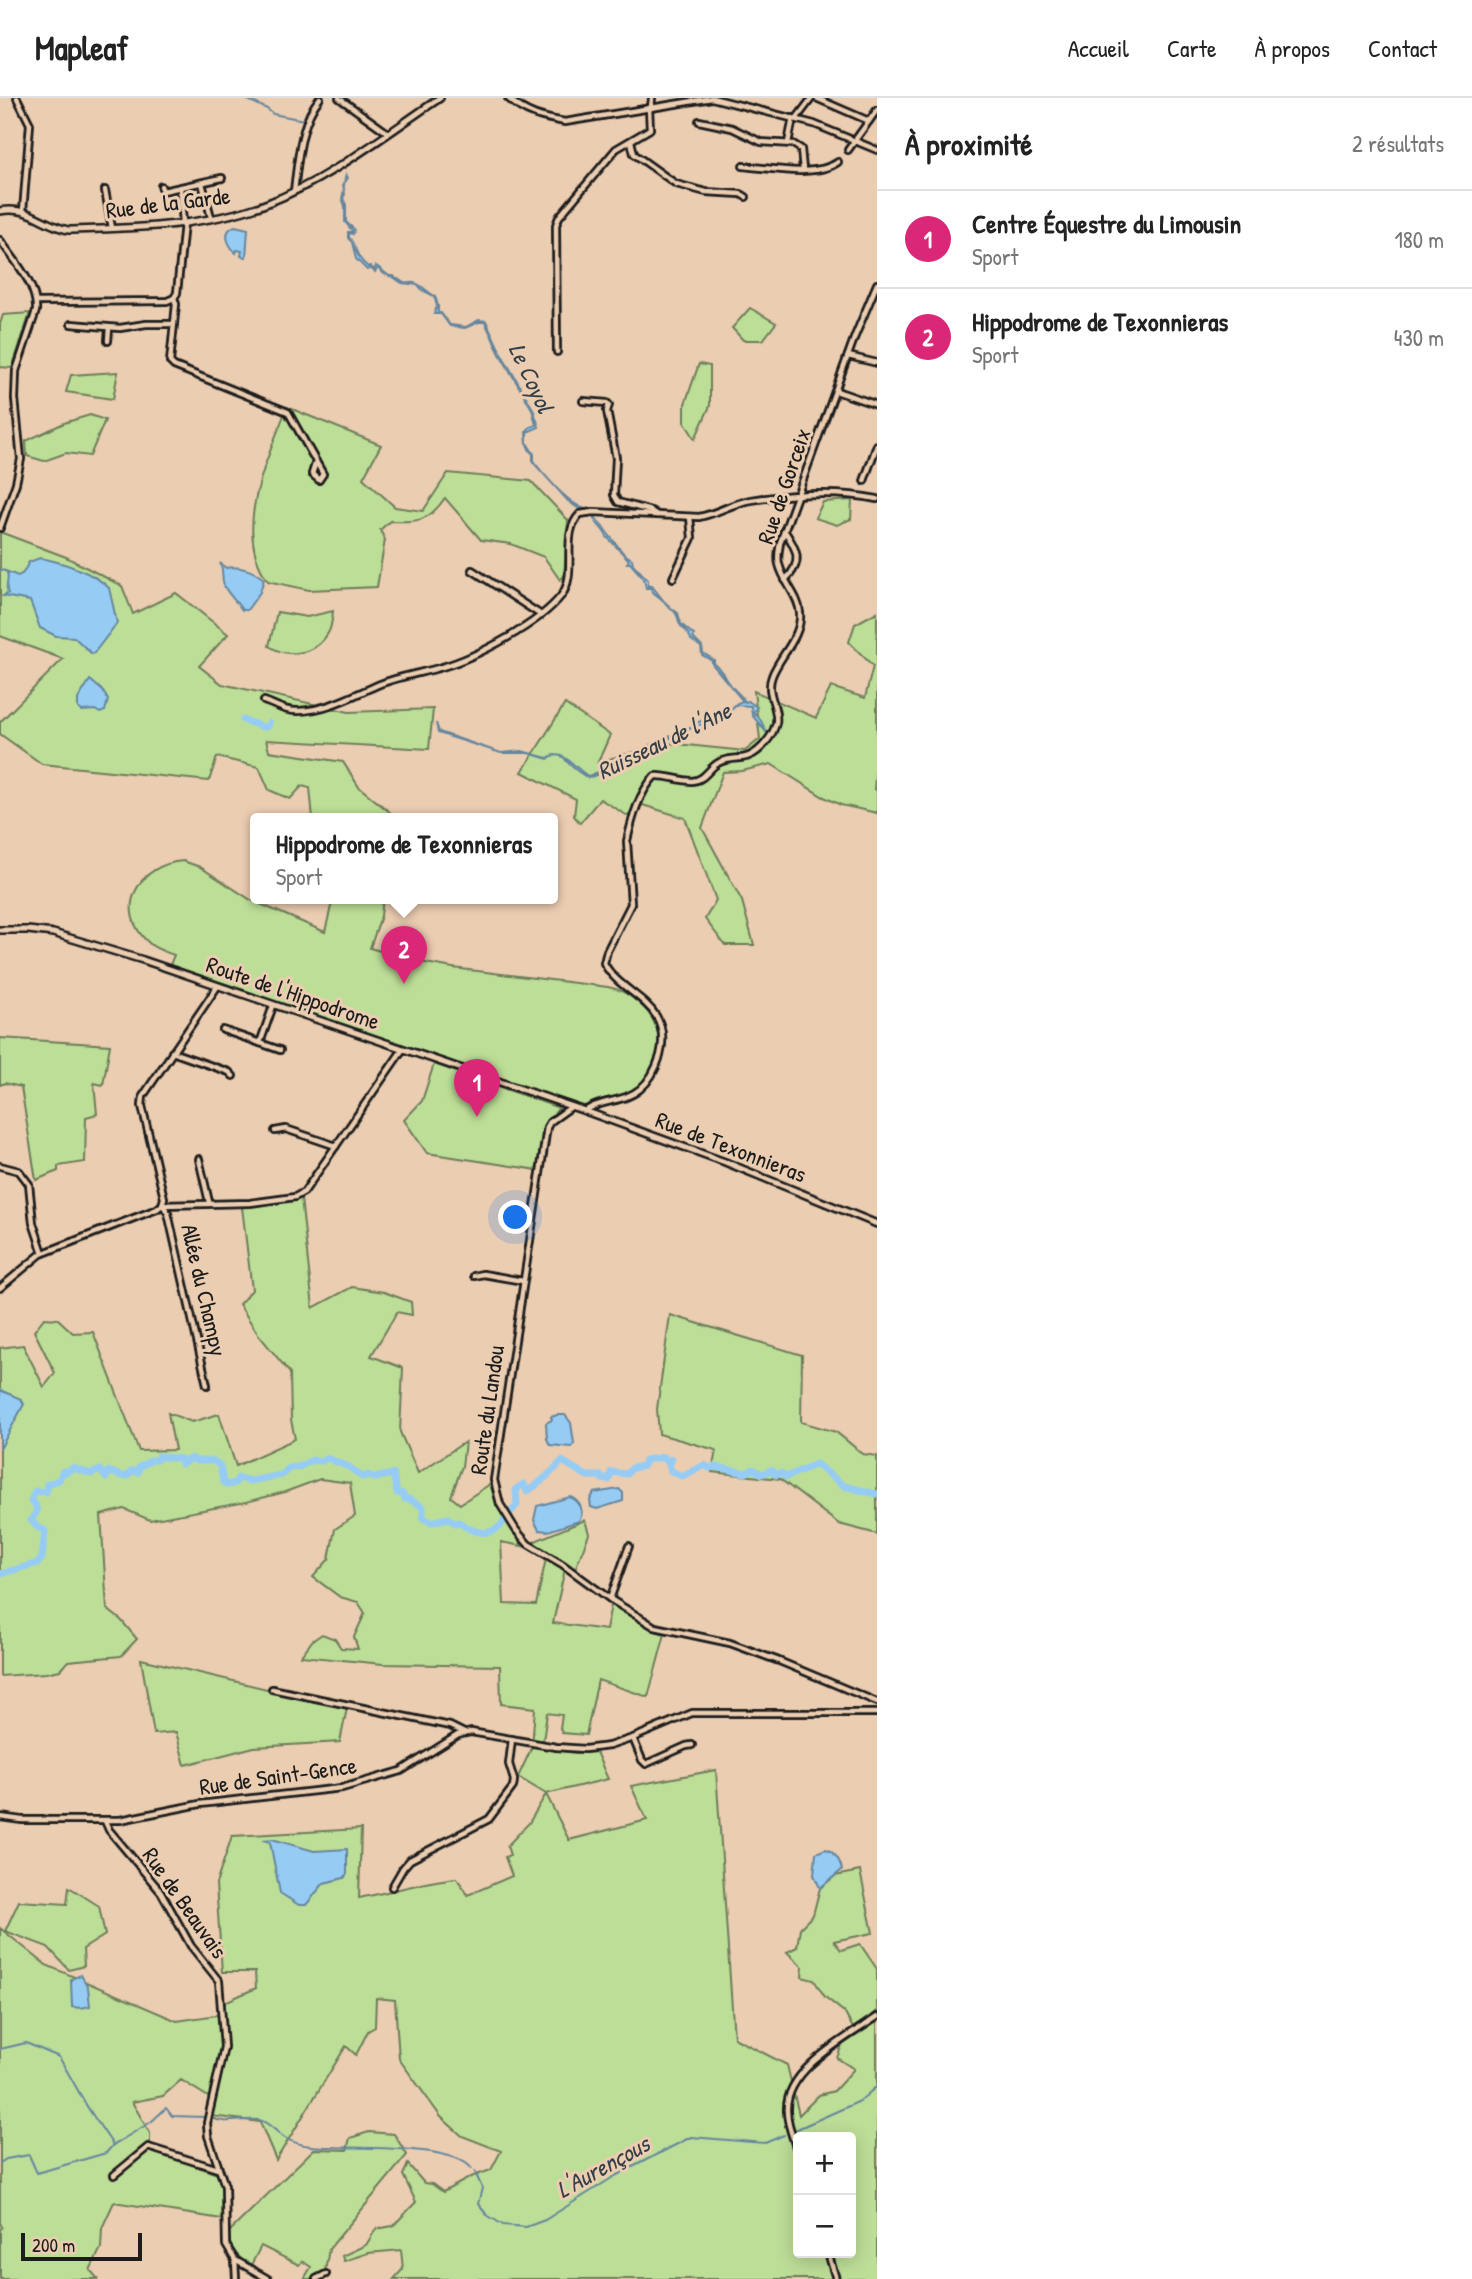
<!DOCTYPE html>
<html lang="fr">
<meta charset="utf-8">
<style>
:root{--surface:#fff;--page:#f6f6f6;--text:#222;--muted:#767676;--line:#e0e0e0;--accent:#db2777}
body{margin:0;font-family:"Patrick Hand",sans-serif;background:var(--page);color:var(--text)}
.controls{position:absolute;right:21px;bottom:21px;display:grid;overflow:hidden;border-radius:7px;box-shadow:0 4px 18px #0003}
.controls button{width:63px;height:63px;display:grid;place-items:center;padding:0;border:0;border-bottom:2px solid var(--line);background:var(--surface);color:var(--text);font:35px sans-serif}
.scale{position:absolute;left:21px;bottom:18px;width:121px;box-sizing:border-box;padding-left:7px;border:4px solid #1c1c1c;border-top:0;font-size:19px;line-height:24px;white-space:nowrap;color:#1c1c1c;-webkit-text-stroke:5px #ebcdb1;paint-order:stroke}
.you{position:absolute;left:516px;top:1120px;width:24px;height:24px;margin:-18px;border:5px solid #fff;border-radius:50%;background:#1a73e8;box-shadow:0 0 0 10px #1a73e833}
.badge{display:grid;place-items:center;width:46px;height:46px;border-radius:50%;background:var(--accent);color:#fff;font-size:23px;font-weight:700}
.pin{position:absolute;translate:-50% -58px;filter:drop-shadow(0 2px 4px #0008)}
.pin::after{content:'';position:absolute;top:37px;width:24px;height:21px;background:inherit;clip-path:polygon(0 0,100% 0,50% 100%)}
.popup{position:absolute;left:250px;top:715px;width:308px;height:91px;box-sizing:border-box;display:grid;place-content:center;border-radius:7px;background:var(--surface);filter:drop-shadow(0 2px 5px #0005);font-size:23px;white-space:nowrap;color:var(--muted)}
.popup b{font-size:26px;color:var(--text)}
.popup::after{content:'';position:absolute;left:50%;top:100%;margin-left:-14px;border:14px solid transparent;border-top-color:var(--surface)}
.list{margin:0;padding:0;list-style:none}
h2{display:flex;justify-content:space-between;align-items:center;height:91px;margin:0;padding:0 28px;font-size:30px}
h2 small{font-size:23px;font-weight:400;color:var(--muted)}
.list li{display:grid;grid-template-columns:46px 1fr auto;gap:21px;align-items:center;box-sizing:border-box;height:98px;padding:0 28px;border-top:2px solid var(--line)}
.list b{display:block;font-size:26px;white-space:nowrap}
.list p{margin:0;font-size:23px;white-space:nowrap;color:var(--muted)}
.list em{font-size:23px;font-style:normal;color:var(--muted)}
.map{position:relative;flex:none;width:877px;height:2181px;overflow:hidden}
header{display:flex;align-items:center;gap:42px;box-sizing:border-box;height:98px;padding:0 35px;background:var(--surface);border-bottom:2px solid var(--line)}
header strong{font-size:33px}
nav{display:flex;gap:38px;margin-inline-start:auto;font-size:24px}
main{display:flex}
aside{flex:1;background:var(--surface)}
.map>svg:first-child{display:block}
.green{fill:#bdde97;stroke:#6c7d5a;stroke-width:2;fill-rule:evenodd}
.water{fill:#96ccf4;stroke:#65869e;stroke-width:2}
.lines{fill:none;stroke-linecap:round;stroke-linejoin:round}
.stream{stroke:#65869e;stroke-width:2}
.river{stroke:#96ccf4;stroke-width:7}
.minor-casing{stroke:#1c1c1c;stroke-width:10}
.major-casing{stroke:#1c1c1c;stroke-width:10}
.minor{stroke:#ebcdb1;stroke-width:4.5}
.major{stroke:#ebcdb1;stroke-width:5}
.labels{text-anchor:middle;stroke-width:6;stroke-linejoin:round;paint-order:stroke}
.street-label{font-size:23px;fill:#1c1c1c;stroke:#ebcdb1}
.water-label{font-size:24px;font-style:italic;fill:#343f47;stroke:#ebcdb1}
</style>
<header>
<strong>Mapleaf</strong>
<nav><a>Accueil</a><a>Carte</a><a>À propos</a><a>Contact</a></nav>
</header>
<main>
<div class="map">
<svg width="877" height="2181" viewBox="0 0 877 2181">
<rect width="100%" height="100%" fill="#ebcdb1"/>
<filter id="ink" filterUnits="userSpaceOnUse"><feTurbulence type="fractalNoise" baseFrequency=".0143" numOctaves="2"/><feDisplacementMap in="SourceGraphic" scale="14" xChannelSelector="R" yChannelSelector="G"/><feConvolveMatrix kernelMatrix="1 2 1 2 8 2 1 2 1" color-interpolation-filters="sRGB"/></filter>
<g filter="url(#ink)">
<g class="green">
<path d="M750 210 776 225 763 242H743L732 230Z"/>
<path d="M30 215 12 270 0 269V226L3 217Z"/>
<path d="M699 266 710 268V308L695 341 685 325V306Z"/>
<path d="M118 274 113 301 66 294 71 277Z"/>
<path d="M287 309 381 347 363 380 395 409 423 413 448 375 531 383 568 422 564 478 560 482 544 459 511 446 481 442 445 400C428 424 419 424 390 423L380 432 385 442 377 489 309 492 268 483C231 432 268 361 287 309Z"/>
<path d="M90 317 105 322 90 358 66 355 44 363 27 358 26 343 64 325Z"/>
<path d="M852 402 851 421 837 427 815 420 823 404Z"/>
<path d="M0 434 66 459 122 488 133 516 176 495 228 536 199 568 222 586 349 614 433 611 429 651 266 642 269 653 343 664 359 689 397 720H313L310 690 302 688 290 701 269 692 259 669 217 659 209 683 42 666 0 636V624L63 561 0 538Z"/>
<path d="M333 513C332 520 332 529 328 535 316 556 289 561 269 548L277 514 307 519Z"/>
<path d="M877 514V656L874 691 877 692V715L841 707 822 698 771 666 742 673 723 674 702 730 742 803 754 847H725L705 821 716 802 685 720 636 705 628 718 600 701 580 725 574 718 576 701 522 674 565 606 610 637 598 664 667 645 745 653 760 641 754 593 816 620 831 589 865 600 873 568 849 544 855 526Z"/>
<path d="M183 763 200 769 251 802 325 834 333 800H383L381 818 370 850 415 863 453 870 608 889C654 898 680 954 639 988 624 1001 602 1006 583 1008L170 867 174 857C166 854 155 851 149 845 112 812 139 766 183 763Z"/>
<path d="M0 940 110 947 103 987 94 985 97 1016 86 1019 85 1064 58 1068V1073L36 1082 21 989 5 985 0 987Z"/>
<path d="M434 966 559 1010 544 1027 538 1072 427 1055 404 1022 422 1003Z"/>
<path d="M301 1100 313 1210 352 1189 384 1194 411 1204 412 1217 397 1214 371 1258 403 1270 400 1334 418 1375 465 1344 462 1368 451 1399 460 1406 490 1386 497 1408 522 1448 501 1444 504 1506 536 1507 547 1456 536 1448 535 1443 585 1422 589 1436 575 1471 566 1466 553 1525 606 1532 611 1507 655 1533 665 1536 648 1599 598 1582 586 1637 562 1635 560 1630 562 1617 547 1615 542 1650 575 1655 596 1654 608 1681 546 1696 569 1742 647 1722 631 1688 716 1672 734 1940 787 1967 799 2017 819 1997 834 1993 854 1971 837 1960 842 1947 877 1923V2181H394L403 2171 401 2152 368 2155 344 2163 342 2158 366 2147 376 2131 393 2128 416 2104 403 2077 408 2066 424 2085 432 2086 443 2094 471 2079 491 2072 501 2053 462 2038 441 2019 399 1961 395 1902 376 1900 375 1929 368 1933 356 1957 346 1948 276 2062 260 2024 211 2018 213 2002 181 1982 163 1998 132 2004 150 2035V2051L217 2076 222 2088V2121L114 2104 102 2130 101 2150 90 2172 98 2181H0V2132L2 2129 0 2125V1830L46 1867 177 1923 224 1916 225 1904 256 1890 255 1874H222L216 1786 232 1738 361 1731 359 1800C392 1794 424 1783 457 1780L468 1797 512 1778 505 1759 510 1757 507 1748 529 1725 546 1696 518 1679 532 1649 535 1610 501 1606 500 1568 383 1566 301 1558 312 1543 322 1536 335 1541 341 1550 358 1551 354 1539 365 1515 358 1504 340 1499 313 1479 329 1461 335 1431 355 1418 350 1385 320 1381 285 1394 246 1404 150 1422 124 1411 101 1417 107 1511 121 1522 137 1541 121 1558 68 1563 60 1572 46 1575 0 1578V1250L23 1247 44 1289 55 1275 34 1233 44 1220 58 1221 73 1235 93 1234 139 1353 175 1352 168 1315 192 1324 219 1316 236 1368 295 1341 291 1322 290 1275 258 1236 239 1206 252 1192 242 1109ZM798 2039H851V2155H798Z"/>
<path d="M670 1217 802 1257 801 1324 836 1334 863 1356 877 1358V1436L839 1426 780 1381 712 1374 716 1352 659 1336 657 1311Z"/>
<path d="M141 1561 347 1610 340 1644 254 1649 185 1667 176 1634 154 1636Z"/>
<path d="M860 1773 873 1835 834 1843 841 1852 860 1846 877 1871V1913L853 1930 844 1914 825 1899 814 1882 802 1879 803 1869 787 1854 797 1849 800 1830 813 1817 820 1790 835 1778Z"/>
<path d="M69 1789 99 1808 105 1837 83 1851 84 1868 69 1872 48 1849 5 1833 19 1803 67 1806Z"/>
<path d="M369 2034 394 2036 407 2057 329 2151 325 2173 310 2181H304L311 2169 302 2163 299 2167 261 2148 250 2169C239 2159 229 2151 228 2135L314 2051 347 2052 350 2040Z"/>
</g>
<g class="water">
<path d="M346 76 348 80 343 87 345 96 343 100 346 107V124L354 131 353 136 349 135V139C357 149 355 159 368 169L370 168 374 172 376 168 378 169 389 178H394L396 181H398L404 185C408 186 411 184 414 185 420 185 428 195 435 198L438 208V215H441L450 227 466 229 479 222 486 223 501 255 533 311 539 329 527 334V345L534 356V364C546 379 570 409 589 412L582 413 568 403 533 364V356C526 350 527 343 526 334L530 329 536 327 532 311 500 256 485 224H479L465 230 450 228 441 216H434L437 208 434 198 422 192 418 187 402 185 393 179 384 176 378 170 375 174 370 170 367 172 356 161 352 144 348 140V134H353L345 124V108L342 100C345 93 343 83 346 76Z"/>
<path d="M235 128 248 131 246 159 241 158 242 153 237 152 236 155C228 147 221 133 235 128Z"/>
<path d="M592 415 624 456 632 461 633 466 648 482V488H652L667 507 678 515 681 526 694 537 693 540 702 549 703 555 714 562V565C722 573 726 581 733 590 738 596 742 597 745 604L748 603 757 609 753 614 760 621 767 635 752 617 751 608 737 607 727 615C716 618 695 632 687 631L686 635C651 644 623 668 588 680 578 674 568 667 563 658L553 657 548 661 528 655H501L438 635 436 625 439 634 501 655 522 653 547 660C564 650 574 670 588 678 622 666 651 642 684 634L686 630H694L696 625 731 611 737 605 743 603 712 566V563L702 557 701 549 691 542C689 534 685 533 681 528 678 525 679 520 677 517 675 513 657 496 652 494L651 490H646C645 479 637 474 630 465H627L629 462 607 439C604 430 593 425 592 415Z"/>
<path d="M40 460C62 464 93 474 109 490L117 525 94 555 92 556 74 539 56 538 40 530 30 503 3 498 8 495C4 487 10 483 7 474L0 471 18 478 23 475 29 464Z"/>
<path d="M220 465 226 470C238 467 255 473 264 481L260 494 247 512H242C237 504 228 496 224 488 221 479 224 473 220 465Z"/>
<path d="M90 582 103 593 108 602 105 613 100 615 95 612 82 613 78 610V601Z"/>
<path d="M0 1292 21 1301 24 1306 0 1351Z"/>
<path d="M557 1317H565L571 1325 574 1345 571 1349 550 1347 547 1341 546 1325 552 1322 551 1319Z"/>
<path d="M619 1391 623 1395V1403L597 1411 591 1409 590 1402 594 1395Z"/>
<path d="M570 1399C580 1403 585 1413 579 1423L548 1433 539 1432 534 1422 537 1408Z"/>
<path d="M272 1741 314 1753 347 1751V1776L344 1780 324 1785 306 1807H299L280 1795 270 1744 263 1742Z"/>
<path d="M826 1751C836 1755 840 1762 842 1772L820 1790 814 1777 816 1755Z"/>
<path d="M81 1877 88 1889 90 1908 81 1910 72 1909 71 1881Z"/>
</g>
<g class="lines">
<g class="stream">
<path d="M244 0 267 11 273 16 304 22"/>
<path d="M676 515 680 526"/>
<path d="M0 1951 26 1945 59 1959 88 2010 113 2047 151 2024 166 2010 172 2018 206 2019"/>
<path d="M211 2020C227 2027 242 2020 259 2022 268 2023 277 2035 285 2040 292 2044 303 2047 311 2048 345 2052 453 2044 472 2071"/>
<path d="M795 2032 860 2003 877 1988"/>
<path d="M0 2065 6 2061 29 2057 37 2075 106 2055 113 2047"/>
<path d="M475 2074 482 2090 478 2106 487 2117 503 2127 526 2129 545 2122 615 2078 691 2039 765 2045 784 2037"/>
</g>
<g class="river">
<path d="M243 622 263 629H267L269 625"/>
<path d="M509 1416 517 1407 516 1391 524 1386 527 1393C535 1390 557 1369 562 1363L587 1378H601L602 1381 609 1382 611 1374 627 1376 632 1370 643 1368 645 1362 664 1359 666 1363 672 1361 669 1367 671 1373 682 1378 705 1367 709 1370 716 1369 746 1375 753 1371 762 1376 771 1372 776 1377 781 1375 786 1379 816 1366 844 1388 877 1396"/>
<path d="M0 1476 38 1465 42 1460 45 1433 37 1429 31 1422 37 1413 35 1406 31 1403 35 1393 46 1394 47 1386 59 1382 63 1373 67 1374 73 1370 91 1376 100 1372 106 1380 109 1373 121 1378H127L132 1373 138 1374 139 1369 152 1362H157L158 1358 181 1361 182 1366 191 1360 196 1363H214L220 1368 223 1384 227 1387 235 1385 238 1380 250 1383 282 1377 289 1370 299 1369 312 1362 321 1363 327 1360 349 1369 362 1379 368 1377 374 1380 393 1376 397 1395 403 1396 405 1401H409L423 1409V1420L432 1424 448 1420 455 1425 459 1424C474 1436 495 1441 505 1421"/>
</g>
<defs>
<g id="minor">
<path d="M17 0 30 26 23 113"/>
<path d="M339 0 388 35"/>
<path d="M508 0C525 16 543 20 565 24L712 0 814 26 877 52"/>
<path d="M816 0 869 23"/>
<path d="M651 10 652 0"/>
<path d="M796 21 812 0"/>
<path d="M699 23 732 30 761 44 793 46 801 51 803 72"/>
<path d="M631 43 634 56 676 86 706 94 741 96 746 99"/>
<path d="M788 45 793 20"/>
<path d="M848 52 877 12"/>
<path d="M743 68C769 70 816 80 838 64"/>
<path d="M202 85 211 119"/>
<path d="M161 88 163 93 222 80"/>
<path d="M180 89 183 125"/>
<path d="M105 92 112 130"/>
<path d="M294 93C298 63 300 24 320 0"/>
<path d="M184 125 177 195 174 200 176 206 170 264 174 268 288 314 323 376 319 382 312 376 316 363"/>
<path d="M0 142C14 162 38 188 36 213L16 273 15 301 21 361 16 385 0 430"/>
<path d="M37 204 167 203 174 200"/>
<path d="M71 226 120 230 146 226H174"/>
<path d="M108 243 109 230"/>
<path d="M557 254 556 127 559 119 616 51 650 31 649 10"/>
<path d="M848 258 877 265"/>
<path d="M836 293 877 307"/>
<path d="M583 303 607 305 609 307 607 313 616 360 614 397 618 404 651 413 657 417"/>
<path d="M864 383 877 347"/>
<path d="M784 432C797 451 804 464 785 482"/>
<path d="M472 472 541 517"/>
<path d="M673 480 692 440 690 419"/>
<path d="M264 603C276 607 286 614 299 613 328 612 354 597 380 586 400 578 422 575 442 569 477 559 539 526 561 498 579 475 559 437 580 416L593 414 699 419C717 416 732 405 751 402 790 396 839 393 877 401"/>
<path d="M223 932 260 945 273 908"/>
<path d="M260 945 280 952"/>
<path d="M172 954 229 974 233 978"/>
<path d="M571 1009 550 1024 547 1029 494 1382 500 1406 516 1432 528 1446 562 1466 610 1501 655 1529 730 1545 779 1563 877 1604"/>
<path d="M585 1013C601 1001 624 1005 640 991 651 982 656 971 660 958 674 903 621 899 604 865L607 853 631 806 627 743C632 721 639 694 655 678 668 677 679 683 692 683 705 682 708 671 718 665 727 659 740 662 749 658 761 653 773 638 776 625 779 609 765 596 772 578 780 557 802 539 800 515 799 498 783 484 779 466 777 459 779 452 780 445L855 238 877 186"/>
<path d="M275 1033 286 1031 336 1048"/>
<path d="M199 1061 209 1104"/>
<path d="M0 1068 19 1073 29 1086 33 1125 43 1155"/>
<path d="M162 1107 250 1105 295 1099 304 1094 403 951"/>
<path d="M163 1107 168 1115 207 1287"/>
<path d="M474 1178 483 1176 523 1183"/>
<path d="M0 1190 41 1156 157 1111 162 1107 164 1100 142 1008 143 998 217 889"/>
<path d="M610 1501 629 1448"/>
<path d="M272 1591 450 1628 464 1635"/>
<path d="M633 1640 642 1662 646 1666 686 1648 692 1647"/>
<path d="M0 1719 22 1722H120L200 1706 342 1690 401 1673 458 1637 471 1634 556 1649 585 1651 609 1648 633 1640 692 1615H877"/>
<path d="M105 1723 109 1732 161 1794 191 1848 219 1883 224 1949 207 2025 208 2038 225 2088 226 2147 235 2162 268 2181"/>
<path d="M392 1789 403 1770 410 1762 489 1721 513 1689 514 1682 509 1666 512 1641"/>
<path d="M798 2055C794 2042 787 2027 787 2013 785 1971 847 1940 877 1919"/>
<path d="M114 2077 148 2049 218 2071"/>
<path d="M828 2155 836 2181"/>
<path d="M235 2162 236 2181"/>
<path d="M316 2181 326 2176"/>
</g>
<g id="major">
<path d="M0 113C29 107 42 127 68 132 132 130 207 129 268 105 328 82 386 36 440 0"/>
<path d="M0 832H28L53 835 143 862 585 1013 725 1064 877 1126"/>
</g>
</defs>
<use href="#minor" class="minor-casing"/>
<use href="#major" class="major-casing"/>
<use href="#minor" class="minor"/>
<use href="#major" class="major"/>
</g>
</g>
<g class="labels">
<g class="street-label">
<text transform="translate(168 105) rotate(-7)" y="8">Rue de la Garde</text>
<text transform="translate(784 388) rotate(-71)" y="8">Rue de Gorceix</text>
<text transform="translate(293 895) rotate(19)" y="8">Route de l'Hippodrome</text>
<text transform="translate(731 1049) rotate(21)" y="8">Rue de Texonnieras</text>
<text transform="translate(204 1192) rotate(77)" y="8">Allée du Champy</text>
<text transform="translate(487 1312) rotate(-82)" y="8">Route du Landou</text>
<text transform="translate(278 1678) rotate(-8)" y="8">Rue de Saint-Gence</text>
<text transform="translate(185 1805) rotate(55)" y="8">Rue de Beauvais</text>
</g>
<g class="water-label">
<text transform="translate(531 280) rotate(65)" y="8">Le Coyol</text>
<text transform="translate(664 643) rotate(-26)" y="8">Ruisseau de l'Ane</text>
<text transform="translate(603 2069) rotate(-29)" y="8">L'Aurençous</text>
</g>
</g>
</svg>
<div class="controls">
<button>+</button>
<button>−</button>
</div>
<div class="scale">200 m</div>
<div class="you"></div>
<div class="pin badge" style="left:477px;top:1019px">1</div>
<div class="pin badge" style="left:404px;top:886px">2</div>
<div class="popup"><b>Hippodrome de Texonnieras</b>Sport</div>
</div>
<aside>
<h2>À proximité<small>2 résultats</small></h2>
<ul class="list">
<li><span class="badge">1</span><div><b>Centre Équestre du Limousin</b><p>Sport</p></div><em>180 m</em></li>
<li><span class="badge">2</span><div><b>Hippodrome de Texonnieras</b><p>Sport</p></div><em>430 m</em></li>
</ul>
</aside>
</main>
